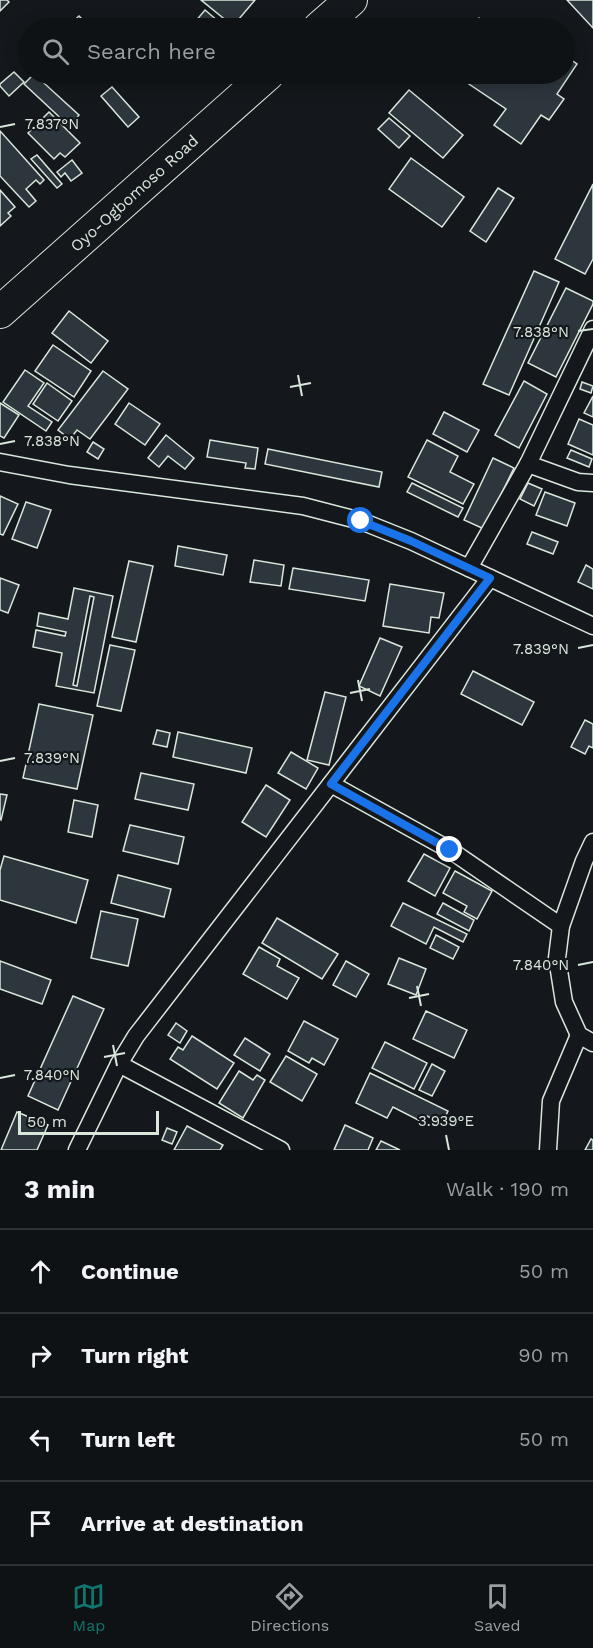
<!DOCTYPE html>
<meta charset="utf-8">
<style>
:root{--surface:#0f1215;--page:#1d2022;--text:#f1f3f6;--muted:#9b9ea0;--line:#2f3234;--accent:#0f766e}
body{margin:0;font-family:"Work Sans",sans-serif;background:var(--page);color:var(--text)}
.scale{position:absolute;left:18px;bottom:15px;width:141px;box-sizing:border-box;padding-left:6px;border:3px solid #d8e6dc;border-top:0;font-size:16px;line-height:21px;white-space:nowrap;color:#d8e6dc;-webkit-text-stroke:4px #14181c;paint-order:stroke}
.stop{position:absolute;width:18px;height:18px;margin:-14px;border:4px solid #1a73e8;border-radius:50%;background:#fff}
.stop.end{background:#1a73e8;border-color:#fff;box-shadow:0 2px 6px #0008}
.list{margin:0;padding:0;list-style:none}
h2{display:flex;justify-content:space-between;align-items:center;height:78px;margin:0;padding:0 24px;font-size:26px}
h2 small{font-size:20px;font-weight:400;color:var(--muted)}
.list li{display:grid;grid-template-columns:39px 1fr auto;gap:18px;align-items:center;box-sizing:border-box;height:84px;padding:0 24px;border-top:2px solid var(--line)}
.list b{display:block;font-size:22px;white-space:nowrap}
.list em{font-size:20px;font-style:normal;color:var(--muted)}
.icon{flex:none;width:33px;height:33px;fill:none;stroke:currentColor;stroke-width:2;stroke-linecap:round;stroke-linejoin:round}
.map{position:relative;flex:none;width:593px;height:1150px;overflow:hidden}
.search{position:absolute;background:var(--surface);box-shadow:0 3px 15px #0003;left:18px;right:18px;top:18px;height:66px;display:flex;align-items:center;gap:15px;box-sizing:border-box;padding:0 21px;border-radius:33px;color:var(--muted);font-size:22px}
.sheet{height:414px;background:var(--surface)}
nav{display:flex;justify-content:space-around;align-items:center;box-sizing:border-box;height:84px;border-top:2px solid var(--line);background:var(--surface);font-size:16px;color:var(--muted)}
nav a{display:grid;justify-items:center;gap:3px}
nav .on{color:var(--accent)}
.map>svg:first-child{display:block}
.building{fill:#2c363c;stroke:#d8e6dc;stroke-width:1.5;fill-rule:evenodd}
.lines{fill:none;stroke-linecap:round;stroke-linejoin:round}
.street-casing{stroke:#d8e6dc;stroke-width:19}
.highway-casing{stroke:#d8e6dc;stroke-width:34}
.street{stroke:#14181c;stroke-width:16}
.highway{stroke:#14181c;stroke-width:32}
.route{stroke:#1a73e8;stroke-width:8}
.ticks{fill:none;stroke:#d8e6dc;stroke-width:2}
.labels{text-anchor:middle;stroke-width:4.5;stroke-linejoin:round;paint-order:stroke}
.street-label{font-size:16px;fill:#d8e6dc;stroke:#14181c}
.ticks-label{font-size:15px;text-anchor:middle;fill:#d8e6dc;stroke:#14181c;stroke-width:4.5;stroke-linejoin:round;paint-order:stroke}
</style>
<div class="map">
<svg width="593" height="1150" viewBox="0 0 593 1150">
<rect width="100%" height="100%" fill="#14181c"/>
<g class="building">
<path d="M0 0H7L9 2 0 11Z"/>
<path d="M201 0H255L233 26Z"/>
<path d="M567 0H593V28Z"/>
<path d="M205 10 218 21 211 28H202L195 22Z"/>
<path d="M79 16 91 28H66Z"/>
<path d="M479 18 494 28H472Z"/>
<path d="M564 55 577 64 557 94 564 99 549 120 541 115 521 144 494 125 506 109 454 74H564Z"/>
<path d="M14 72 24 82 9 96 0 86V84Z"/>
<path d="M34 74 79 115 69 126 24 84Z"/>
<path d="M52 74H72L63 83Z"/>
<path d="M112 87 139 117 128 127 101 96Z"/>
<path d="M409 90 463 135 443 158 389 113Z"/>
<path d="M49 112 80 143 65 157 60 153 54 159 28 133Z"/>
<path d="M389 118 410 136 399 148 378 129Z"/>
<path d="M0 131 44 180 40 184 36 180 26 189 36 201 29 207 0 176Z"/>
<path d="M37 155 62 184 57 188 31 159Z"/>
<path d="M411 158 464 197 442 227 389 189Z"/>
<path d="M72 160 82 173 71 181 65 173 61 177 57 172Z"/>
<path d="M593 184V259L585 274 555 259Z"/>
<path d="M498 188 514 198 486 242 470 231Z"/>
<path d="M0 190 15 207 8 213 11 216 0 226Z"/>
<path d="M534 271 559 282 509 395 483 384Z"/>
<path d="M566 288 593 301V304L556 377 528 363Z"/>
<path d="M69 311 108 341 91 363 52 333Z"/>
<path d="M53 345 91 371 74 397 35 371Z"/>
<path d="M25 370 44 383 28 406 52 422 46 431 3 402Z"/>
<path d="M103 371 128 389 90 439 77 430 70 439 58 430Z"/>
<path d="M524 381 547 394 519 448 495 435Z"/>
<path d="M582 382 593 386 591 393 580 389Z"/>
<path d="M47 383 72 401 58 421 33 404Z"/>
<path d="M593 396V417L584 413Z"/>
<path d="M0 403 19 415 4 438 0 436Z"/>
<path d="M129 403 160 424 145 445 115 424Z"/>
<path d="M444 412 479 430 467 452 433 434Z"/>
<path d="M579 419 593 425V455L568 444Z"/>
<path d="M166 435 194 458 185 469 168 456 159 467 148 458Z"/>
<path d="M210 440 258 448 255 469 245 468 246 463 207 457Z"/>
<path d="M427 440 458 456 450 472 474 484 463 504 408 477Z"/>
<path d="M93 442 104 449 98 459 87 452Z"/>
<path d="M268 449 382 472 379 487 265 464Z"/>
<path d="M571 450 592 459 589 467 567 458Z"/>
<path d="M493 458 514 468 484 529 464 520Z"/>
<path d="M412 483 463 508 458 517 407 492Z"/>
<path d="M528 483 542 489 534 506 520 499Z"/>
<path d="M545 492 575 503 567 526 536 515Z"/>
<path d="M0 496 18 504 3 535 0 534Z"/>
<path d="M26 502 51 510 37 548 12 539Z"/>
<path d="M532 532 558 542 553 554 527 544Z"/>
<path d="M178 546 227 555 223 575 175 566Z"/>
<path d="M254 560 284 565 281 586 250 582Z"/>
<path d="M129 561 153 566 136 642 112 637Z"/>
<path d="M586 565 593 569V589L578 582Z"/>
<path d="M293 568 369 580 365 601 289 589Z"/>
<path d="M0 578 19 585 8 613 0 610Z"/>
<path d="M390 584 444 593 439 618 431 617 429 633 383 626Z"/>
<path d="M74 588 113 596 94 693 56 686 62 653 33 647 36 630 65 636 66 632 37 626 39 613 68 619ZM90 596 94 597 77 686 73 685Z"/>
<path d="M380 638 402 647 380 696 359 686Z"/>
<path d="M110 645 135 650 121 711 97 706Z"/>
<path d="M473 671 534 702 522 725 461 694Z"/>
<path d="M325 692 346 697 329 765 307 760Z"/>
<path d="M39 704 93 715 77 789 23 778Z"/>
<path d="M585 720 593 724V748L589 746 585 754 571 747Z"/>
<path d="M157 730 170 733 167 747 153 744Z"/>
<path d="M178 732 252 748 246 773 173 757Z"/>
<path d="M291 752 318 768 306 789 278 773Z"/>
<path d="M141 773 194 784 188 810 135 799Z"/>
<path d="M266 785 290 800 266 837 242 822Z"/>
<path d="M0 794 7 795 1 820 0 819Z"/>
<path d="M74 800 98 805 92 837 68 832Z"/>
<path d="M130 825 184 837 178 864 123 851Z"/>
<path d="M424 854 450 868 435 896 408 881Z"/>
<path d="M4 856 88 880 76 923 0 900V870Z"/>
<path d="M455 871 492 891 477 919 464 912 467 906 443 893Z"/>
<path d="M118 875 171 889 164 917 111 903Z"/>
<path d="M403 903 467 934 463 942 434 927 426 944 391 926Z"/>
<path d="M443 903 474 920 469 931 437 914Z"/>
<path d="M101 911 138 919 128 966 91 958Z"/>
<path d="M277 918 338 954 322 979 262 943Z"/>
<path d="M436 935 459 947 453 959 430 948Z"/>
<path d="M259 947 280 959 277 966 299 978 287 999 243 974Z"/>
<path d="M399 958 426 969 416 995 388 984Z"/>
<path d="M0 961 51 980 42 1004 0 989Z"/>
<path d="M346 961 369 974 356 997 333 985Z"/>
<path d="M73 996 104 1009 58 1110 28 1096Z"/>
<path d="M426 1011 467 1030 454 1058 413 1039Z"/>
<path d="M304 1021 338 1039 324 1065 312 1058 309 1063 288 1051Z"/>
<path d="M176 1023 187 1031 180 1043 168 1035Z"/>
<path d="M192 1036 234 1063 217 1089 170 1059 178 1047 183 1050Z"/>
<path d="M245 1038 270 1054 260 1071 234 1055Z"/>
<path d="M385 1042 427 1063 414 1089 372 1068Z"/>
<path d="M286 1056 317 1074 302 1101 270 1082Z"/>
<path d="M432 1064 445 1071 432 1096 419 1090Z"/>
<path d="M239 1071 253 1080 257 1075 265 1080 243 1118 219 1103Z"/>
<path d="M370 1073 448 1111 442 1123 427 1116 424 1123 393 1107 387 1118 356 1103Z"/>
<path d="M17 1112 48 1125 37 1150H1Z"/>
<path d="M345 1125 373 1138 368 1150H334Z"/>
<path d="M187 1126 223 1145 220 1150H174Z"/>
<path d="M167 1128 177 1132 172 1144 162 1140Z"/>
<path d="M591 1139 593 1140V1150H585Z"/>
<path d="M381 1141 400 1150H376Z"/>
</g>
<g class="lines">
<defs>
<g id="street">
<path d="M0 462 69 475 303 506 361 521 411 541 593 626"/>
<path d="M528 464 578 482 593 483"/>
<path d="M469 568 528 464 593 329"/>
<path d="M331 784 450 850 561 926"/>
<path d="M593 842 584 861 561 926 557 958 564 1002 579 1035 593 1043"/>
<path d="M119 1064 281 1150"/>
<path d="M77 1150 119 1064 136 1036 490 578"/>
<path d="M548 1150 551 1101 579 1035"/>
</g>
<g id="highway">
<path d="M319 28 351 0"/>
<path d="M0 312 268 74"/>
</g>
</defs>
<use href="#street" class="street-casing"/>
<use href="#highway" class="highway-casing"/>
<use href="#street" class="street"/>
<use href="#highway" class="highway"/>
</g>
<g class="lines">
<path class="route" d="M361 521 411 541 490 578 331 784 450 850"/>
</g>
<path class="ticks" d="M0 127 15 124M578 331 593 329M298 375 302 396M290 387 311 383M0 444 15 441M578 648 593 645M358 680 362 701M350 693 370 689M0 761 15 758M578 965 593 962M417 986 421 1006M409 998 429 994M113 1045 117 1066M104 1057 125 1053M0 1078 15 1075M446 1135 449 1150"/>
<g class="labels">
<g class="street-label">
<text transform="translate(134 193) rotate(-42)" y="6">Oyo-Ogbomoso Road</text>
</g>
</g>
<g class="ticks-label">
<text x="52" y="129">7.837°N</text>
<text x="541" y="337">7.838°N</text>
<text x="52" y="446">7.838°N</text>
<text x="541" y="654">7.839°N</text>
<text x="52" y="763">7.839°N</text>
<text x="541" y="970">7.840°N</text>
<text x="52" y="1080">7.840°N</text>
<text x="446" y="1126">3.939°E</text>
</g>
</svg>
<div class="scale">50 m</div>
<div class="stop" style="left:361px;top:521px"></div>
<div class="stop end" style="left:450px;top:850px"></div>
<div class="search"><svg class="icon" aria-label="search" viewBox="0 0 24 24"><circle cx="10" cy="10" r="6"/><path d="M15 15l6 6"/></svg>Search here</div>
</div>
<section class="sheet">
<h2>3 min<small>Walk · 190 m</small></h2>
<ul class="list">
<li><svg class="icon" aria-label="ahead" viewBox="0 0 24 24"><path d="M12 20V5M6 11l6-6 6 6"/></svg><div><b>Continue</b></div><em>50 m</em></li>
<li><svg class="icon" aria-label="right" viewBox="0 0 24 24"><path d="M7 20v-9h11M14 6l5 5-5 5"/></svg><div><b>Turn right</b></div><em>90 m</em></li>
<li><svg class="icon" aria-label="left" viewBox="0 0 24 24"><path d="M17 20v-9H6M10 6l-5 5 5 5"/></svg><div><b>Turn left</b></div><em>50 m</em></li>
<li><svg class="icon" aria-label="arrive" viewBox="0 0 24 24"><path d="M6 21V4h12l-3 4 3 4H6"/></svg><div><b>Arrive at destination</b></div></li>
</ul>
</section>
<nav>
<a class="on"><svg class="icon" aria-label="map" viewBox="0 0 24 24"><path d="M3 6l6-2 6 2 6-2v14l-6 2-6-2-6 2zM9 4v14M15 6v14"/></svg>Map</a>
<a><svg class="icon" aria-label="directions" viewBox="0 0 24 24"><path d="M12 3l9 9-9 9-9-9zM9 14v-3h6M13 9l2 2-2 2"/></svg>Directions</a>
<a><svg class="icon" aria-label="saved" viewBox="0 0 24 24"><path d="M7 4h10v16l-5-4-5 4z"/></svg>Saved</a>
</nav>
